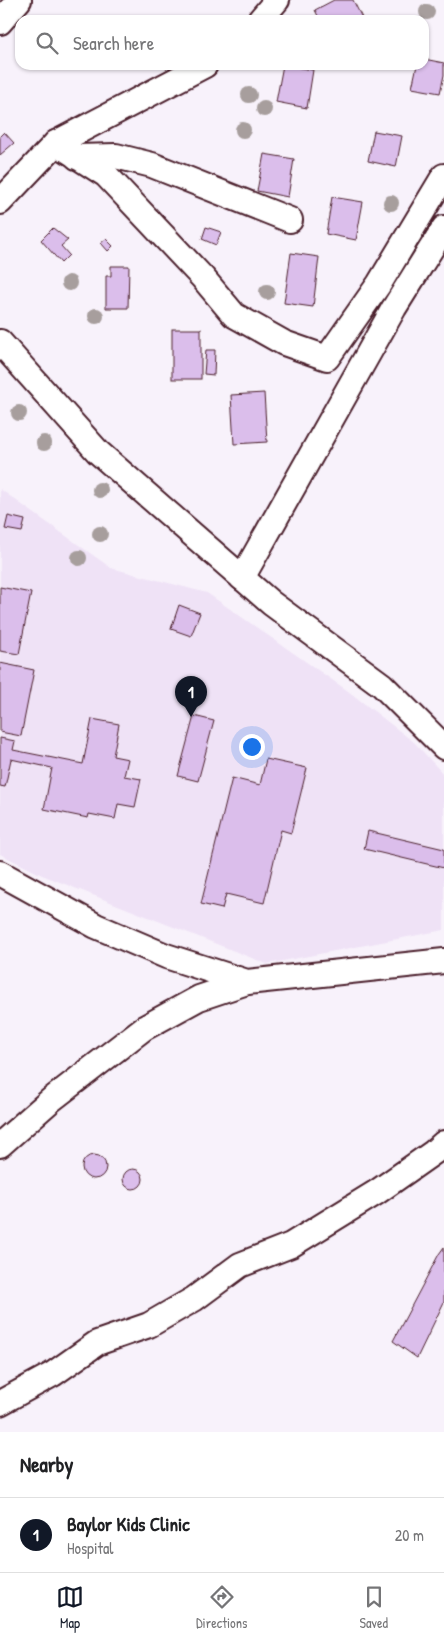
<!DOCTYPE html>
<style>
:root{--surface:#fff;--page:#f2f2f2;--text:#202124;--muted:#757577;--line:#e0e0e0;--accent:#111827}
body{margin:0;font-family:"Patrick Hand",sans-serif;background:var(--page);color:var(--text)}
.you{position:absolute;left:251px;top:746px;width:18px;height:18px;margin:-12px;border:4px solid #fff;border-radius:50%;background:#1a73e8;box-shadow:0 0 0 8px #1a73e833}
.badge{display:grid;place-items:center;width:32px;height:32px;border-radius:50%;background:var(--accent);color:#fff;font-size:16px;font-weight:700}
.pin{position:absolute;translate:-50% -41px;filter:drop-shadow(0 1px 2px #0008)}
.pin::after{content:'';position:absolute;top:26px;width:18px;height:15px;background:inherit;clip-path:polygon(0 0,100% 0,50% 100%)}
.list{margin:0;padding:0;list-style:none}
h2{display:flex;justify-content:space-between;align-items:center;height:65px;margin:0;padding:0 20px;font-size:21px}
h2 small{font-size:16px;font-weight:400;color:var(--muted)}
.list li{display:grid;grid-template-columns:32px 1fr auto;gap:15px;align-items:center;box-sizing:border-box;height:75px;padding:0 20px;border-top:1px solid var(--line)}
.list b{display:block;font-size:19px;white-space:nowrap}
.list p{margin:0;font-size:16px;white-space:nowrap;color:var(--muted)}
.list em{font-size:16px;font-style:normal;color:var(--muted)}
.icon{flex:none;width:28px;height:28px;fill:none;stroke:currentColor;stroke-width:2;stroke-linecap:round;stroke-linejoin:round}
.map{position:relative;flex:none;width:444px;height:1432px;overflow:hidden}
.search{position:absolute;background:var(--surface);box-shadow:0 1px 4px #0004;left:15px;right:15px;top:15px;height:55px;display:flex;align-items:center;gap:12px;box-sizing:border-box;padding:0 18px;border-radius:15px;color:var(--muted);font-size:19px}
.sheet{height:140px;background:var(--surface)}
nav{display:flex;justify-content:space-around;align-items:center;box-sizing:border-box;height:70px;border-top:1px solid var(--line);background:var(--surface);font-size:14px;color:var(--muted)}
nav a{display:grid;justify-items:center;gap:2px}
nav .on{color:var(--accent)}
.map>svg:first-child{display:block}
.built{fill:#efe2f6}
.building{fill:#dbbeeb;stroke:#4a1f2b}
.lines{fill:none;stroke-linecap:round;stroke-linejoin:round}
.minor-casing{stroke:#4a1f2b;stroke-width:28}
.minor{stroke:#fff;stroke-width:24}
.tree{fill:#a79e9d}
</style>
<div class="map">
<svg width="444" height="1432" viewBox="0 0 444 1432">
<rect width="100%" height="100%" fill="#f8f2fb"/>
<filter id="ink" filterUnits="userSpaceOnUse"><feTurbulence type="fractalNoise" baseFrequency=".02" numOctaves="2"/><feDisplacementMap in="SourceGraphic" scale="10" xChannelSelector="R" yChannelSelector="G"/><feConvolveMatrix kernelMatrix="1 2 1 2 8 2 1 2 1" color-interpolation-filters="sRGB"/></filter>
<g filter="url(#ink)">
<path class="built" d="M0 489 111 568 207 593 348 691 415 743 444 775V930L267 964 42 875 0 854Z"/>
<g class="building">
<path d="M334 0H353L363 20H320L315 10Z"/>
<path d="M424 59 444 63V75L440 93 412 88 417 65H424Z"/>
<path d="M283 65 313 70 307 108 276 102Z"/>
<path d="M374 131 402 136 396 167 368 161Z"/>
<path d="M4 132 14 143 0 155V136Z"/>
<path d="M264 154 294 159 288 197 257 191Z"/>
<path d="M332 197 363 202 356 240 326 234Z"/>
<path d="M206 227 221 232 216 245 202 239Z"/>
<path d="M53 228 68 240 61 246 69 255 61 263 41 240Z"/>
<path d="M106 239 113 246 108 251 101 243Z"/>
<path d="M291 253 319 257 313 307 284 303Z"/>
<path d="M111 266H129L128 308H106V276H111Z"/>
<rect x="172" y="329" width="29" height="50"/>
<path d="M206 350H215L214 375 204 374Z"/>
<path d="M264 393 267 442 234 444 231 395Z"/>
<path d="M8 516 25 520 22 532 5 529Z"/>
<path d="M0 587 31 593 19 654 0 651Z"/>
<path d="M179 605 200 613 191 636 171 629Z"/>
<path d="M0 663 34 670 21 736 0 732Z"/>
<path d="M194 716 214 721 198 781 178 776Z"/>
<path d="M92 719 119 724 113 756 128 759 124 776 141 779 135 807 118 804 115 819 89 814 88 818 44 809 52 768 11 759 5 787 0 786V738L15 741 13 750 83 764Z"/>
<path d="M266 759 307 768 291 833 281 830 264 903 226 894 222 909 201 904 232 778 260 785Z"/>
<path d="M368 831 444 849V868L364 849Z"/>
<circle cx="94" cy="1167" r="12"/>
<circle cx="133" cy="1179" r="10"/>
<path d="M444 1247V1302L417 1358 393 1341 439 1254Z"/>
</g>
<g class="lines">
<defs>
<g id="minor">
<path d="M260 20 277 0"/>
<path d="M0 22 19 0"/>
<path d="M56 143 106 175 203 278 234 315 284 343 327 358 379 284 444 176"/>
<path d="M77 157 116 156 152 165 290 220"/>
<path d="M0 202 56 143 205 65"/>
<path d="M0 342 98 452 271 603 382 685 444 747"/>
<path d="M242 578 394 308 444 228"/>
<path d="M0 873 96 926 166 956 247 982 444 961"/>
<path d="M0 1145 51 1100 144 1028 199 998 247 982"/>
<path d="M0 1403 53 1374 97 1343 149 1325 194 1299 240 1265 291 1245 377 1192 434 1152 444 1143"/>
</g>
</defs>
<use href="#minor" class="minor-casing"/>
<use href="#minor" class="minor"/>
</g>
<g class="tree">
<circle cx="427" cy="12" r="8"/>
<circle cx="249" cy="95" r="8"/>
<circle cx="264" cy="109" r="8"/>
<circle cx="243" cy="130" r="8"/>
<circle cx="391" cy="203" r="8"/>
<circle cx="69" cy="283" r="8"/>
<circle cx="267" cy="292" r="8"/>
<circle cx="96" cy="316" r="8"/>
<circle cx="19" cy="413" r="8"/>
<circle cx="44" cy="443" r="8"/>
<circle cx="100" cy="490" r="8"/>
<circle cx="100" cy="534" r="8"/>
<circle cx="79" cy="558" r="8"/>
</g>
</g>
</svg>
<div class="you"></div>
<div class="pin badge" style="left:191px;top:717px">1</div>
<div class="search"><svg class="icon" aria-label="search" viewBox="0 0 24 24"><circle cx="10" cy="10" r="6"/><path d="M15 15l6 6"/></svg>Search here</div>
</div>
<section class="sheet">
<h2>Nearby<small></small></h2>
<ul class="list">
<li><span class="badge">1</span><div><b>Baylor Kids Clinic</b><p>Hospital</p></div><em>20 m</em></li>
</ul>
</section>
<nav>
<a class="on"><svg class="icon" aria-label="map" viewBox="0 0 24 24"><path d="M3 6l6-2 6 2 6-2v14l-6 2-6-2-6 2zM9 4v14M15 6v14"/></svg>Map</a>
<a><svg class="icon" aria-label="directions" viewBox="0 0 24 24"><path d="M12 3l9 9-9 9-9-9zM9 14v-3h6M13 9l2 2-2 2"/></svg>Directions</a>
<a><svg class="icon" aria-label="saved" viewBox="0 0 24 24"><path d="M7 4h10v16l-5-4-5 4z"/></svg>Saved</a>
</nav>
